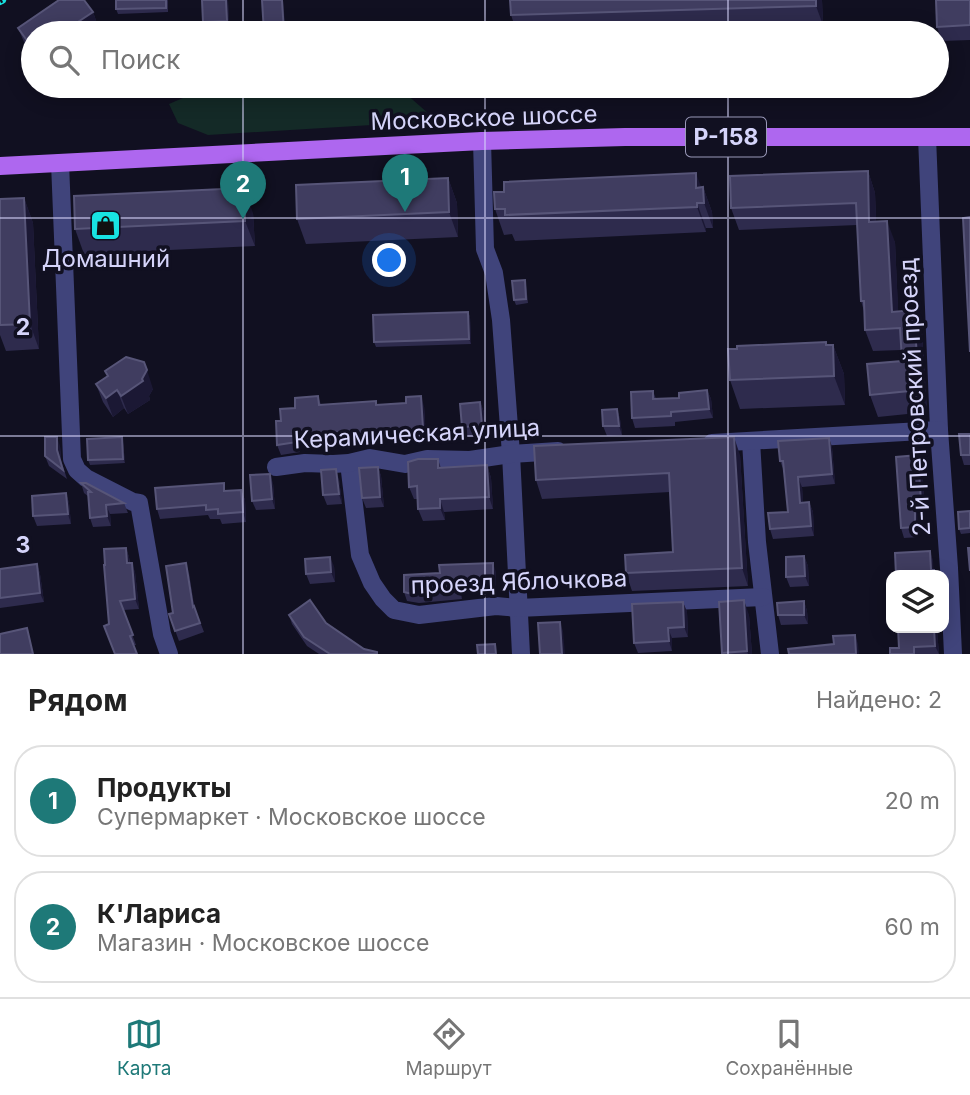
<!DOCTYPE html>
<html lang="ru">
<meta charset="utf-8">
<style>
:root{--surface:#fff;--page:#f6f6f6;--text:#222;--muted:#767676;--line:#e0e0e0;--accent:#1e7978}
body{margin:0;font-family:Inter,sans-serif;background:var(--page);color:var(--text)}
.controls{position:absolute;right:21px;bottom:21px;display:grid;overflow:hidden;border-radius:14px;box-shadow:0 4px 18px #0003}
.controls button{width:63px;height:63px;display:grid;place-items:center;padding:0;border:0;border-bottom:2px solid var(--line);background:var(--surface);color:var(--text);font:35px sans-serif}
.you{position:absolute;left:390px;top:261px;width:24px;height:24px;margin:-18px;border:5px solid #fff;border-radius:50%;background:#1a73e8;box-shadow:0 0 0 10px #1a73e833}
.badge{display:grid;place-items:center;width:46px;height:46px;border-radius:50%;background:var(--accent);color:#fff;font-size:23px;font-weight:700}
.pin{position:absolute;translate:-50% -58px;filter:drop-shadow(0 2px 4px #0008)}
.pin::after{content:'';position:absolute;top:37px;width:24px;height:21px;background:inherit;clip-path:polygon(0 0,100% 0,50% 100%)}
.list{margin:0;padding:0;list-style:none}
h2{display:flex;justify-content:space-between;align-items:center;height:91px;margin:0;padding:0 28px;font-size:30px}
h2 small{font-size:23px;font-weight:400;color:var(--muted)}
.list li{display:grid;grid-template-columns:46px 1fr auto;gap:21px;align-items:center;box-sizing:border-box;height:112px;margin:0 14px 14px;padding:0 14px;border:2px solid var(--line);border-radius:28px}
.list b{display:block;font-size:26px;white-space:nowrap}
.list p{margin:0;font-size:23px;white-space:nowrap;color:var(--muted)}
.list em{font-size:23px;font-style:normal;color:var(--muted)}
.icon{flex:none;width:38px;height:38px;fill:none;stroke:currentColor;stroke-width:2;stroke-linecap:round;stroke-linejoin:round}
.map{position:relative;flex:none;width:970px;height:654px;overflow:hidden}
.search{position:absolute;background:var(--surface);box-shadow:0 4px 18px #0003;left:21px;right:21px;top:21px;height:77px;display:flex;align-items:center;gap:18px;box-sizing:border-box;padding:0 24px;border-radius:38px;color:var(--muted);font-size:26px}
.sheet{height:343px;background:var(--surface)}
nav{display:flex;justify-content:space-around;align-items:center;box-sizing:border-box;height:98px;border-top:2px solid var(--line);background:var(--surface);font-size:19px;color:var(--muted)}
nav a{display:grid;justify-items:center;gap:4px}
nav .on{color:var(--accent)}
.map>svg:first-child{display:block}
.green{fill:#142a27}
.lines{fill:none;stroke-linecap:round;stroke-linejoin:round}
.minor{stroke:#40447b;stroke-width:18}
.major{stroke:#ae67ef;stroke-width:18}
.rail-casing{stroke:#18e3e2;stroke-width:8}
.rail{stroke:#111021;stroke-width:5;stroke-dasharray:16;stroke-linecap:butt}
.wall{fill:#2e2b4d}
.shaded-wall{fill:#1b1834}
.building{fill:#403d60;stroke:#575578;stroke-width:2}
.grid{fill:none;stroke:#d5d4fa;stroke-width:2;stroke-opacity:0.55}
.labels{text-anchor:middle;stroke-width:7;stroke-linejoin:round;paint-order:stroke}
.shield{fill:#111021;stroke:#9a99b9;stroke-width:2}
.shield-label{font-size:23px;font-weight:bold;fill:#d5d4fa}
.street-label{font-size:24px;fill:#d5d4fa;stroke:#111021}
.poi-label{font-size:24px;fill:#d5d4fa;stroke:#111021}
.grid-label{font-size:23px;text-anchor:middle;font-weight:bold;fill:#d5d4fa;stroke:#111021;stroke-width:7;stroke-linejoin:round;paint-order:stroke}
</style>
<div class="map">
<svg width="970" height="654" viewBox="0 0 970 654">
<rect width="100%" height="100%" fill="#111021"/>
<path class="green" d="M397 86 437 121 208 135 178 123 169 104 199 91Z"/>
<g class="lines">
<g class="minor">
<path d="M927 137 939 430 949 568 953 654"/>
<path d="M482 141 485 249 494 273 501 320 511 454 521 654"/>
<path d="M60 163 72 459 77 470 86 478 133 502 139 503 162 634 169 654"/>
<path d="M751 441 757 542 770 654"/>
<path d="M712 443 939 430"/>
<path d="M349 463 360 555 372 583 383 599 394 610 419 615 496 606 518 608 763 597"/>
<path d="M276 467 305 463 333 464 349 463 370 458 405 464 427 459 470 460 511 454 558 451"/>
</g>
<path class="major" d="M0 166 482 141 625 137H970"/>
<defs>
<path id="rail" d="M0 1 2 0"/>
</defs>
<use href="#rail" class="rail-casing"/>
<use href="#rail" class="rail"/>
</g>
<g class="wall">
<path d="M168 0V12L118 14 116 9Z"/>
<path d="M228 0 229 26 205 27 203 22Z"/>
<path d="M510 0H822L823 25 517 33 511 15Z"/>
<path d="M970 0V40L942 41 937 27Z"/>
<path d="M93 12 98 26 87 33H33V56L24 42 18 28Z"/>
<path d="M868 171 875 193 876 221 895 242 898 311 922 332 927 412 878 417 870 395 902 361 901 350 873 351 865 330 864 311 861 301 857 225 739 230 731 208Z"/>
<path d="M448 178 457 203 458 237 306 244 297 219Z"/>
<path d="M703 187 712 212 713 228H706V232L515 241 512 234 504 235 495 209Z"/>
<path d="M24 198 33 223 39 349 6 351 0 335V199Z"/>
<path d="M253 213 255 246 84 254 75 229Z"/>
<path d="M526 285 528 303 516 305 514 300Z"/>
<path d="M468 312 470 317 471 344 376 347 374 342Z"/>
<path d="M826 342 827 345H833L844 374 845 405 740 409 730 380Z"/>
<path d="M105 371 153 389 149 396 150 400 128 414 124 408 113 417 103 402 96 384 107 376Z"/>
<path d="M707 390 711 399 713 418 675 422V426L635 428 632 418 653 391 656 399 679 398Z"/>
<path d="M318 396 321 405 376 401 377 405 424 406 426 438 347 444 346 442 300 445V452L281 455 277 445 281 421 295 408Z"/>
<path d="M480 402 484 412 485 436 465 437 462 427Z"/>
<path d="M617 409 620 419 622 435 607 436 603 426Z"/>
<path d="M970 434V465H964L961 455Z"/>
<path d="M122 437 123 442 125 463 90 465 88 460Z"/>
<path d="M829 438 832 447 835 484 802 487 803 503 809 502 813 512 814 536 773 539 770 529 788 512 784 471 780 461Z"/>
<path d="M60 446 61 460 67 479 49 466 45 456Z"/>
<path d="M740 455 748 586 632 591 626 573 673 552 670 492 542 499 536 480Z"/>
<path d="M438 459 441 468 487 465 491 478 493 509 444 512 445 520 423 521 418 509V499H414L409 487Z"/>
<path d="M922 465 925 511 918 512 919 537 904 538 901 528Z"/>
<path d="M378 467 381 476 384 507 366 508 362 498Z"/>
<path d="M339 479 342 504 327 505 323 495Z"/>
<path d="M81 483 124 503 128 513 110 514 111 526 93 527 90 518 89 497 84 493Z"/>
<path d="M273 483 275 509 256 510 252 501Z"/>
<path d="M241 490 245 500 246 522 222 524 220 519H210L208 515 160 519 157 509 227 491Z"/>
<path d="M66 493 69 503 71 524 37 526 33 516Z"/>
<path d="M970 511V533L961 534 959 529Z"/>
<path d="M126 548 129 557 130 563 135 572 139 609 123 610 136 645H133L109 624 105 565Z"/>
<path d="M804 556 808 566 809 586 790 587 786 577Z"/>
<path d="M37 564 40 574 44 602 0 608V569Z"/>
<path d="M334 566 335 582 310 584 306 574Z"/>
<path d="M496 572V588L461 589 462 599 419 603 407 601 404 592Z"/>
<path d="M189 573 194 606 204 632 179 641 169 614 173 613Z"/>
<path d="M804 601 807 611 808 624 781 625 778 615Z"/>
<path d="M683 602 687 612 688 637 672 638V651L638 653 634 643Z"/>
<path d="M719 602 749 615 752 654H722Z"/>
<path d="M289 615 326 623 364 649 378 654H319L307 646 292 624Z"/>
<path d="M898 628H940V629L937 630 939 654H890L899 648Z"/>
</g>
<g class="shaded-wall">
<path d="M226 0H228L229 26 227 21Z"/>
<path d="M282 0H283L286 33H284Z"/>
<path d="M816 0H822L823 25 816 6Z"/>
<path d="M93 12 98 26 87 33H61Z"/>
<path d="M868 171 875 193 877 243 869 222Z"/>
<path d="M696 173 704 195 703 187 712 212 713 228 704 203 696 188Z"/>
<path d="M448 178 457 203 458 237 449 212Z"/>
<path d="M244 188 253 213 255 246 245 221Z"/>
<path d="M24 198 33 223 39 349 30 324Z"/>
<path d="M697 203 706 228V232L697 207Z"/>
<path d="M887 221 895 242 899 328 892 312Z"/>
<path d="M914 310 922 332 927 412 919 390Z"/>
<path d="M468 312 470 317 471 344 469 339Z"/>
<path d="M826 342 834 364 833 345 844 374 845 405 834 376Z"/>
<path d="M147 370 153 389 149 396 150 400 128 414 121 396 142 379Z"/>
<path d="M117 390 124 408 113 417 106 398Z"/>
<path d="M707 390 711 399 713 418 709 409Z"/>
<path d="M421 396 424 406 426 438 423 428Z"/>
<path d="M480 402 484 412 485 436 482 426Z"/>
<path d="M617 409 620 419 622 435 619 426Z"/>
<path d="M296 435 300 445V452L297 442Z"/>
<path d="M57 437 60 446 61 460 67 479 57 450Z"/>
<path d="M122 437 123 442 125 463 123 459Z"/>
<path d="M734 437 740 455 748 586 742 568Z"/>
<path d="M829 438 832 447 835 484 832 474Z"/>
<path d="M918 455 922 465 925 511 921 502Z"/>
<path d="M487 465 491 478 493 509 489 497Z"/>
<path d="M378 467 381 476 384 507 380 497Z"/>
<path d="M336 469 339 479 342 504 339 494Z"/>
<path d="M270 474 273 483 275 509 272 499Z"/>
<path d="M798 477 802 487 804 513 800 503Z"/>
<path d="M241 490 245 500 246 522 243 512Z"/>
<path d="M66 493 69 503 71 524 68 514Z"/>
<path d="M440 499 444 512 445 520 440 508Z"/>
<path d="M809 502 813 512 814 536 811 526Z"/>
<path d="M915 502 918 512 919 537 915 527Z"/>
<path d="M106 505 110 514 111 526 107 516Z"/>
<path d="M126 548 129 557 130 572 127 563Z"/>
<path d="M930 551 933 560 934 575 931 570Z"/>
<path d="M804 556 808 566 809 586 805 576Z"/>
<path d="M330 557 334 566 335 582 331 572Z"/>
<path d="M132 563 135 572 139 609 135 599Z"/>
<path d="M186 563 189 573 196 616 193 607Z"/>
<path d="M493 563 496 572V588L493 580Z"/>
<path d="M37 564 40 574 44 602 40 593Z"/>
<path d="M458 581 461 589 462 599 459 590Z"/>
<path d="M744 600 749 615 752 654H748L747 651Z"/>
<path d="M804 601 807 611 808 624 804 615Z"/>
<path d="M683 602 687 612 688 637 684 627Z"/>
<path d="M560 622 563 631 565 654H562Z"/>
<path d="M668 628 672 638V651L669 641Z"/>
<path d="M934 628H936L937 630 939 654 935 646Z"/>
<path d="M855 635 858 644 859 654H856Z"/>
</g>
<g class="building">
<path d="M59 0H84L93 12 61 33H33V49L18 28Z"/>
<path d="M116 0H166V8L116 9Z"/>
<path d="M202 0H226L227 21 203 22Z"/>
<path d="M262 0H282L284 33H264Z"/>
<path d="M510 0H816V6L511 15Z"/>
<path d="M936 0H970V25L937 27Z"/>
<path d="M868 171 869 222 887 221 892 312 914 310 919 390 870 395 867 364 902 361 900 328 865 330 864 301H861L856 203 731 208 730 176Z"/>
<path d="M696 173V188L703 187 704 203H697V207L505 215V209H495L494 192H504V182Z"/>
<path d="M448 178 449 212 297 219 296 185Z"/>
<path d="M244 188 245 221 75 229 74 196Z"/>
<path d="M24 198 30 324 0 325V199Z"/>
<path d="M970 217V352L963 218Z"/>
<path d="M525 280 526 299 514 300 512 281Z"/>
<path d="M468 312 469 339 374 342 373 315Z"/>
<path d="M826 342V345H833L834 376 730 380 728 349H737V346Z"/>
<path d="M126 357 144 362 147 370 142 379 143 381 121 396 117 390 106 398 96 384 108 376 105 371Z"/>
<path d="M707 390 709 409 671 412V416L632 418 631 392 653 391V399L679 398V393Z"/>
<path d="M318 396 319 405 376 401V405L406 403V397L421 396 423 428 343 435V432L296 435 297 442 277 445 276 421H281L280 409 295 408V398Z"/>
<path d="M480 402 482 426 462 427 460 404Z"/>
<path d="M617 409 619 426H603L602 410Z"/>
<path d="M959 434H970V455H961Z"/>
<path d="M45 437H57V450L63 470 45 456Z"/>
<path d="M122 437 123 459 88 460 87 439Z"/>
<path d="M734 437 742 568 626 573 625 555 673 552 669 473 536 480 534 446Z"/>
<path d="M829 438 832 474 798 477 800 503 809 502 811 526 770 529 768 513 788 512 783 461H780L778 441Z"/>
<path d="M918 455 921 502H915V527L901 528 896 457Z"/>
<path d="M418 459H438V468L487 465 489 497 440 499V508L418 509 417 486 409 487 408 462Z"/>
<path d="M378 467 380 497 362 498 359 468Z"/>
<path d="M336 469 339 494 323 495 321 470Z"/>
<path d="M270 474 272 499 252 501 250 475Z"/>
<path d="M81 483H86L124 503 106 505 107 516 90 518 88 492H91Z"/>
<path d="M224 483V491L241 490 243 512 218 514V509L206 510V505L157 509 155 488Z"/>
<path d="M66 493 68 514 33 516 32 496Z"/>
<path d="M970 511V528L959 529 958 512Z"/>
<path d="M126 548 127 563H132L135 599 120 601 133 635 130 636 137 654H115L104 626 109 624 104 565H105L104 549Z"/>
<path d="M968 548H970V571Z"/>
<path d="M930 551 931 570H934V575H896L895 553Z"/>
<path d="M804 556 805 576 786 577V557Z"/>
<path d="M330 557 331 572 306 574 305 559Z"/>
<path d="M186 563 193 607 194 606 200 623 175 631 169 614 173 613 166 566Z"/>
<path d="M493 563V580L458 581 459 590 416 595 404 592V575L440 573 439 565Z"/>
<path d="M37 564 40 593 0 598V569Z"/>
<path d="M310 600 326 623 364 649 377 652V654H330L304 637 289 615Z"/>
<path d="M744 600 747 651 722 653 719 602Z"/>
<path d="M804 601V615H778L777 603Z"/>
<path d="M683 602 684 627 668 628 669 641 634 643 632 604Z"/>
<path d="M560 622 562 654H540L538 623Z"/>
<path d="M27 628 33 654H0V634Z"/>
<path d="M898 628H934L935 646 914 647V654H890V648H899Z"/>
<path d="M855 635 856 654H789L788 649 834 644 833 636Z"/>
<path d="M495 644 496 654H478L477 645Z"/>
</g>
<path class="grid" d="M243 0V33M485 0V33M728 0V33M243 86V654M485 86V654M728 86V654M0 218H970M0 436H970"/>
<defs>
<symbol id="shop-square" viewBox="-11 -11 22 22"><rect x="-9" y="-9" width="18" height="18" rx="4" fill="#18e3e2" stroke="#111021"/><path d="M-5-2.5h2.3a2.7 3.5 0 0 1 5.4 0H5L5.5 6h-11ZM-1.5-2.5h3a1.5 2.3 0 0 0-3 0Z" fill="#111"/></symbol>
</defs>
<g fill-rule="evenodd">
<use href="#shop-square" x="88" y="208" width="35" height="35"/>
</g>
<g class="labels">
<rect class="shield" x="686" y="117.5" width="80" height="39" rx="5"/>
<g class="shield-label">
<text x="726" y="145">Р-158</text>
</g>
<g class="street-label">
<text transform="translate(484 118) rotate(-2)" y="8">Московское шоссе</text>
<text transform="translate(915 397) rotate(-93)" y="8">2-й Петровский проезд</text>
<text transform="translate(417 434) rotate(-3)" y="8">Керамическая улица</text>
<text transform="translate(519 582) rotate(-2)" y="8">проезд Яблочкова</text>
</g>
<g class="poi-label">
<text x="106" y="267">Домашний</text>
</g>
</g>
<g class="grid-label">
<text x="23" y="335">2</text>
<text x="23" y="553">3</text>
</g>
</svg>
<div class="controls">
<button><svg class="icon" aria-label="layers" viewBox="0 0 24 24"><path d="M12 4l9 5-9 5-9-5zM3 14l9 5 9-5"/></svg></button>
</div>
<div class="you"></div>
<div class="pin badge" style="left:405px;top:212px">1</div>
<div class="pin badge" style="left:243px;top:219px">2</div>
<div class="search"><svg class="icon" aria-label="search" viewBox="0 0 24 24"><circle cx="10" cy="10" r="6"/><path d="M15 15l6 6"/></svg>Поиск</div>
</div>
<section class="sheet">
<h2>Рядом<small>Найдено: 2</small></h2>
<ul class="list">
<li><span class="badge">1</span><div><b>Продукты</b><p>Супермаркет · Московское шоссе</p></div><em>20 m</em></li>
<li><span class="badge">2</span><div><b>К'Лариса</b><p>Магазин · Московское шоссе</p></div><em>60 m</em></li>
</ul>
</section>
<nav>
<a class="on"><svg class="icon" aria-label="map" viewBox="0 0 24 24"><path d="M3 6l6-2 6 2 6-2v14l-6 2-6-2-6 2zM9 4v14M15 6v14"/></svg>Карта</a>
<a><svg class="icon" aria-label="directions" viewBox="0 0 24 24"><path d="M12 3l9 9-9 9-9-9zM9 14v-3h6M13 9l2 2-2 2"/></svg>Маршрут</a>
<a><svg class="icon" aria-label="saved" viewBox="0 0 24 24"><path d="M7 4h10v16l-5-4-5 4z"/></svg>Сохранённые</a>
</nav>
